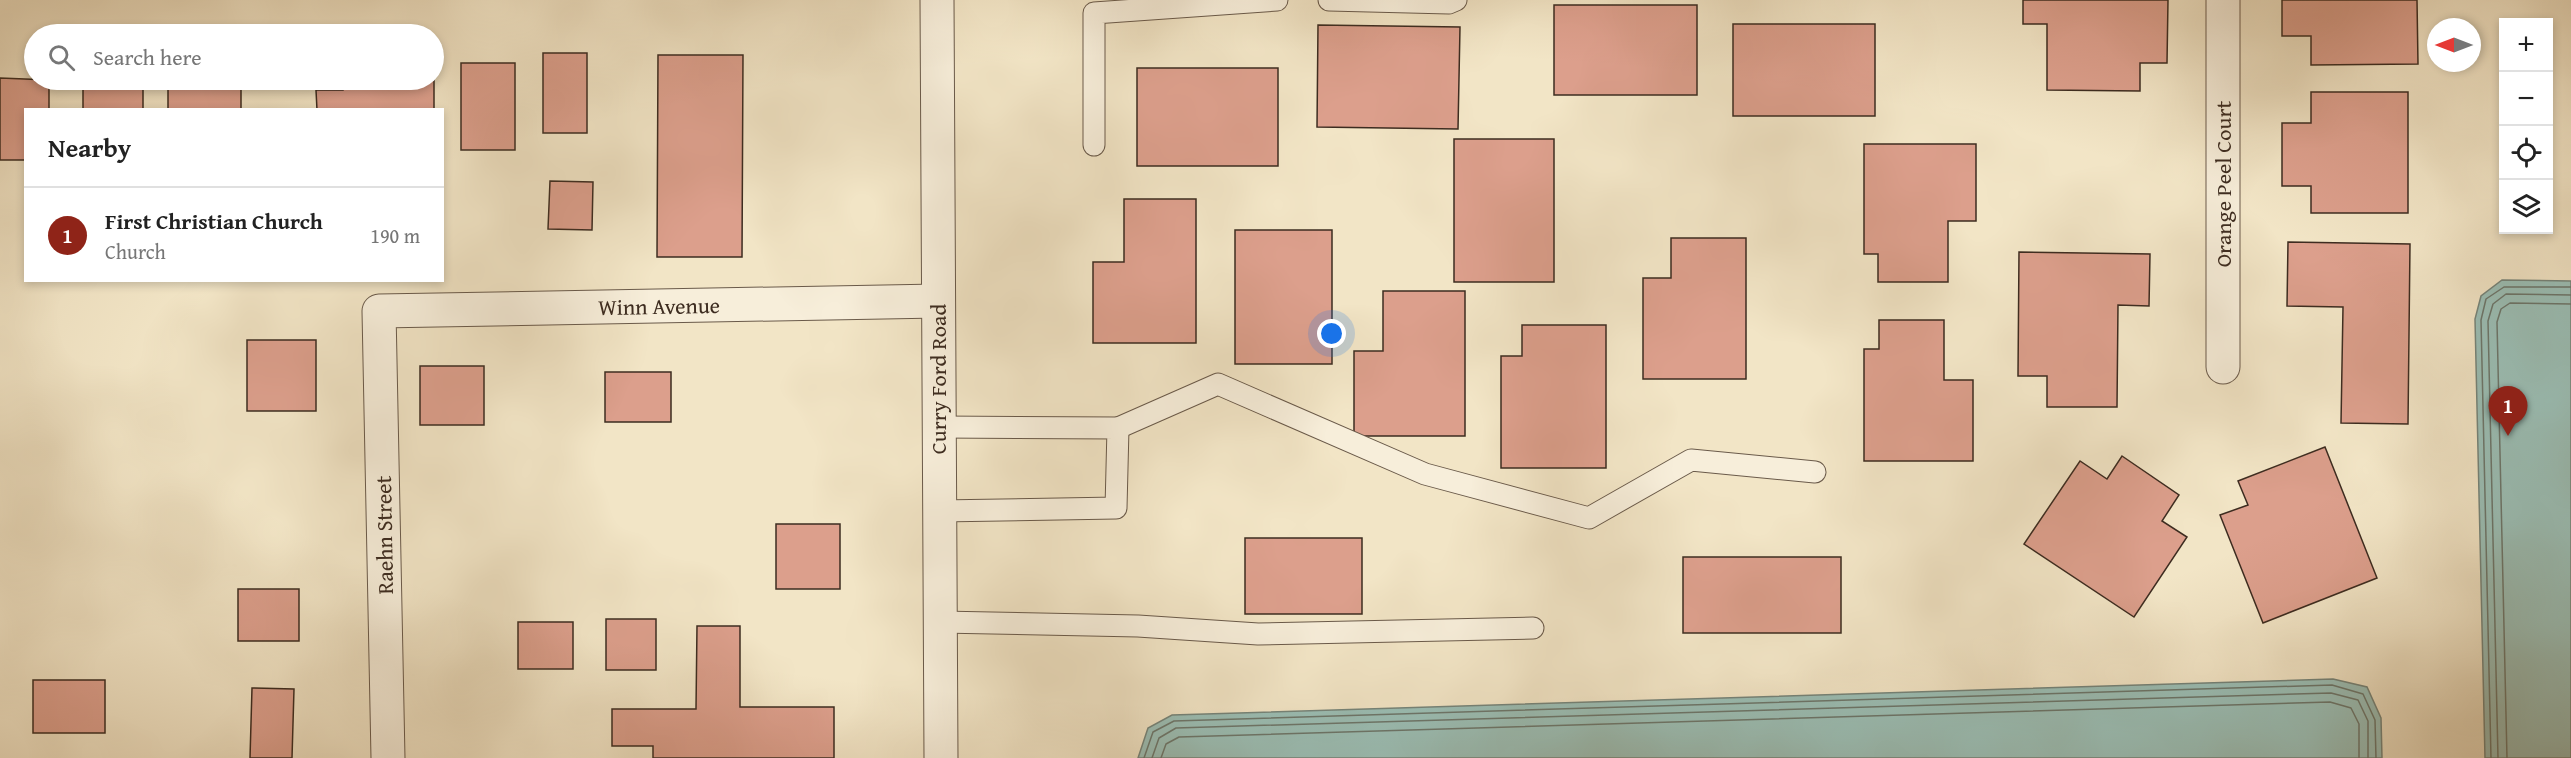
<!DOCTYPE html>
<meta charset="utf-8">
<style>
:root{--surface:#fff;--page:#f2f2f2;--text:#222;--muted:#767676;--line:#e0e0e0;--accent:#8f2418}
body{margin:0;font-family:"Gentium Book Plus",serif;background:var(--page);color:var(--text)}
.controls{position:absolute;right:18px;top:18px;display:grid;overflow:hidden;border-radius:0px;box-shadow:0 3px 9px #0003}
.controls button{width:54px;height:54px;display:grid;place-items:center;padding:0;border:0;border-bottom:2px solid var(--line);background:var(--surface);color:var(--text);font:30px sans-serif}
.compass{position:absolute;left:2427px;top:18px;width:54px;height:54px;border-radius:50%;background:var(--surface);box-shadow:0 3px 9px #0003;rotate:270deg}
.you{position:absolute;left:1332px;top:334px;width:21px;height:21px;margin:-15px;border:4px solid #fff;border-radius:50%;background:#1a73e8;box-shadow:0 0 0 9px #1a73e833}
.badge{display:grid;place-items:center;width:39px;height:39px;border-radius:50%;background:var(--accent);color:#fff;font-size:20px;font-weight:700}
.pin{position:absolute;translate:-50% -50px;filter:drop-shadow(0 2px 3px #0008)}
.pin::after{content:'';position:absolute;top:32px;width:21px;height:18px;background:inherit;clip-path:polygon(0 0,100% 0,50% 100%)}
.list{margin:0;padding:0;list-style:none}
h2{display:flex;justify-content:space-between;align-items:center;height:78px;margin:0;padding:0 24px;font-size:26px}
h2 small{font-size:20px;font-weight:400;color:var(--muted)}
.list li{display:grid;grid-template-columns:39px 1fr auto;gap:18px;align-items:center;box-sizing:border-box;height:96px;padding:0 24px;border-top:2px solid var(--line)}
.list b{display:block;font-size:22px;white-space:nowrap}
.list p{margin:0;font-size:20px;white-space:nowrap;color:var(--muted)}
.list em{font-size:20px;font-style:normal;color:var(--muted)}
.icon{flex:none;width:33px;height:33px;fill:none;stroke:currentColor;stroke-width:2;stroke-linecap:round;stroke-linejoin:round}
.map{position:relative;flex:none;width:2571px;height:758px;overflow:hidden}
.search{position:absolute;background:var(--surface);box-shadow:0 3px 9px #0003;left:24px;top:24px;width:420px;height:66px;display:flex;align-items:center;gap:15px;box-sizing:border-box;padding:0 21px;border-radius:33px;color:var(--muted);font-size:22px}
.panel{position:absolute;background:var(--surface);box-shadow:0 3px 9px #0003;left:24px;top:108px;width:420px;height:174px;border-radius:0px}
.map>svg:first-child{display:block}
.water{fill:#9bbfb6;stroke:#75847a;stroke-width:1.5}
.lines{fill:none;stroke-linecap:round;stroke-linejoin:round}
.shore{stroke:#6c766b;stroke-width:1.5}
.building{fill:#dc9f8c;stroke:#3d2c20;stroke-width:1.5}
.service-casing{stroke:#6a5a4a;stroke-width:23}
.minor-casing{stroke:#6a5a4a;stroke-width:35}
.tertiary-casing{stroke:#6a5a4a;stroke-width:35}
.service{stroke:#f7eeda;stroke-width:21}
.minor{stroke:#f7eeda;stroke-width:33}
.tertiary{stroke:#f7eeda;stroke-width:33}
.labels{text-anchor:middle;stroke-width:5;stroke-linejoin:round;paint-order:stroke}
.street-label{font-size:22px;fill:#3d2c20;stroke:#f7eeda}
</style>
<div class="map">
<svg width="2571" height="758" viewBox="0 0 2571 758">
<rect width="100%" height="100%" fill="#f2e5c6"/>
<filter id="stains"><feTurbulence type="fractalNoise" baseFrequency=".00333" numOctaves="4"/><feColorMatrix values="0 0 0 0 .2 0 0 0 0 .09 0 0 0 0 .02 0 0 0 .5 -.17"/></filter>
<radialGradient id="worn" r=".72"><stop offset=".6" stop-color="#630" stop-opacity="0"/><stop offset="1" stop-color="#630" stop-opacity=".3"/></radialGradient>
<g class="water">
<path d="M2502 280 2571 281V758H2485L2475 319 2481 296Z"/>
<path d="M2333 679 2367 687 2381 718 2382 758H1138L1148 728 1172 715Z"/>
</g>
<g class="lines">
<g class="shore">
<path d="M1144 758 1153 732 1174 721 2332 685 2363 694 2375 720 2376 758"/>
<path d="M1152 758 1159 738 1176 728 2331 693 2358 700 2368 721V758"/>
<path d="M1161 758 1166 744 1179 737 2330 702 2351 708 2359 724V758"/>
<path d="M2491 758 2481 320 2486 299 2504 287H2571"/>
<path d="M2498 758 2488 321 2493 304 2506 294 2571 295"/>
<path d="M2507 758 2497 322 2501 309 2510 303 2571 304"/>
</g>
</g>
<g class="building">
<path d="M2023 0H2168L2167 63H2140V91L2047 90V24H2023Z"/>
<path d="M2282 0H2417L2418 64 2311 65V36H2282Z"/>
<rect x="1554" y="5" width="143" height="90"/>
<rect x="1733" y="24" width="142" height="92"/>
<path d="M1318 25 1460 27 1458 129 1317 127Z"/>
<rect x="543" y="53" width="44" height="80"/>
<path d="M658 55H743L742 257H657Z"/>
<path d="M434 58V110H317L316 90H343V80H434Z"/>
<rect x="461" y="63" width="54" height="87"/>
<rect x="1137" y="68" width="141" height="98"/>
<path d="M0 78 49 80V110H26V160H0Z"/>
<rect x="168" y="80" width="73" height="30"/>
<rect x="83" y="82" width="60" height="28"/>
<path d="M2311 92H2408V213H2311V186H2282V123H2311Z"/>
<rect x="1454" y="139" width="100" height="143"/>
<path d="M1864 144H1976V221H1948V282H1878V254H1864Z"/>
<path d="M550 181 593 182 592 230 548 229Z"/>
<path d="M1124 199H1196V343H1093V262H1124Z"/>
<rect x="1235" y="230" width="97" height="134"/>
<path d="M1671 238H1746V379H1643V278H1671Z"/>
<path d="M2288 242 2410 244 2408 424 2341 423 2343 307 2287 306Z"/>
<path d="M2019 252 2150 254 2149 306 2118 305 2117 407H2047V376H2018Z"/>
<path d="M1383 291H1465V436H1354V351H1383Z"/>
<path d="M1879 320H1944V380H1973V461H1864V349H1879Z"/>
<path d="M1522 325H1606V468H1501V356H1522Z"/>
<rect x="247" y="340" width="69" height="71"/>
<rect x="420" y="366" width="64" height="59"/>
<rect x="605" y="372" width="66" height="50"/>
<path d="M2325 447 2377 578 2263 623 2220 515 2248 505 2238 481Z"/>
<path d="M2122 456 2179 495 2162 521 2187 537 2134 617 2024 544 2080 461 2107 479Z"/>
<rect x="776" y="524" width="64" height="65"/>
<rect x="1245" y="538" width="117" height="76"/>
<rect x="1683" y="557" width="158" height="76"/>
<rect x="238" y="589" width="61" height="52"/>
<rect x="606" y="619" width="50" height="51"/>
<rect x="518" y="622" width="55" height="47"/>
<path d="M697 626H740V707H834V758H653V746H612V709H696Z"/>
<rect x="33" y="680" width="72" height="53"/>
<path d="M252 688 294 689 292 758H250Z"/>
</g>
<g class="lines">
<defs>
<g id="service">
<path d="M1329 0 1449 3 1456 0"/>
<path d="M1094 145V13L1277 0"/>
<path d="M939 427 1118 428 1116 508 939 511"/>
<path d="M1118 428 1218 384 1425 474 1589 518 1691 460 1815 472"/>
<path d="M940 622 1138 626 1258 634 1533 628"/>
</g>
<g id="minor">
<path d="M2223 0V367"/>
<path d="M388 758 379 311 938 301"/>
</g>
<path id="tertiary" d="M937 0 941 758"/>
</defs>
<use href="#service" class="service-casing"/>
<use href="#minor" class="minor-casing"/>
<use href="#tertiary" class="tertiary-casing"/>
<use href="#service" class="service"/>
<use href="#minor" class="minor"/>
<use href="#tertiary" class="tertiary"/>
</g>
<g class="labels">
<g class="street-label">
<text transform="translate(2223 184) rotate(-90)" y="8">Orange Peel Court</text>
<text transform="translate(659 306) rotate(-1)" y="8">Winn Avenue</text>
<text transform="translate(938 379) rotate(-90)" y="8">Curry Ford Road</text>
<text transform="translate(384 535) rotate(-91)" y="8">Raehn Street</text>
</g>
</g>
<rect width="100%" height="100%" filter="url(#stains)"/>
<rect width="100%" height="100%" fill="url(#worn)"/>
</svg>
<div class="controls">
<button>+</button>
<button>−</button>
<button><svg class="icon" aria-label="locate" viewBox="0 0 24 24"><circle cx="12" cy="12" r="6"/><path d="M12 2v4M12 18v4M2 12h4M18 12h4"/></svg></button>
<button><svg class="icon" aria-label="layers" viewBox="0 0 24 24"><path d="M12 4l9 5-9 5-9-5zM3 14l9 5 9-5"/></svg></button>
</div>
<svg class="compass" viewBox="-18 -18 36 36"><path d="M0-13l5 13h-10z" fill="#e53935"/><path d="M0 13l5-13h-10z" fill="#767676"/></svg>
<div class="you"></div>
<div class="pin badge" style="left:2508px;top:436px">1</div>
<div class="search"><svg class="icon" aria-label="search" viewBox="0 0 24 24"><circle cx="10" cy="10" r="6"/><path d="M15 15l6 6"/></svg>Search here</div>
<section class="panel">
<h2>Nearby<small></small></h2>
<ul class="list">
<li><span class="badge">1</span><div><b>First Christian Church</b><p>Church</p></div><em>190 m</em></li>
</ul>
</section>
</div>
